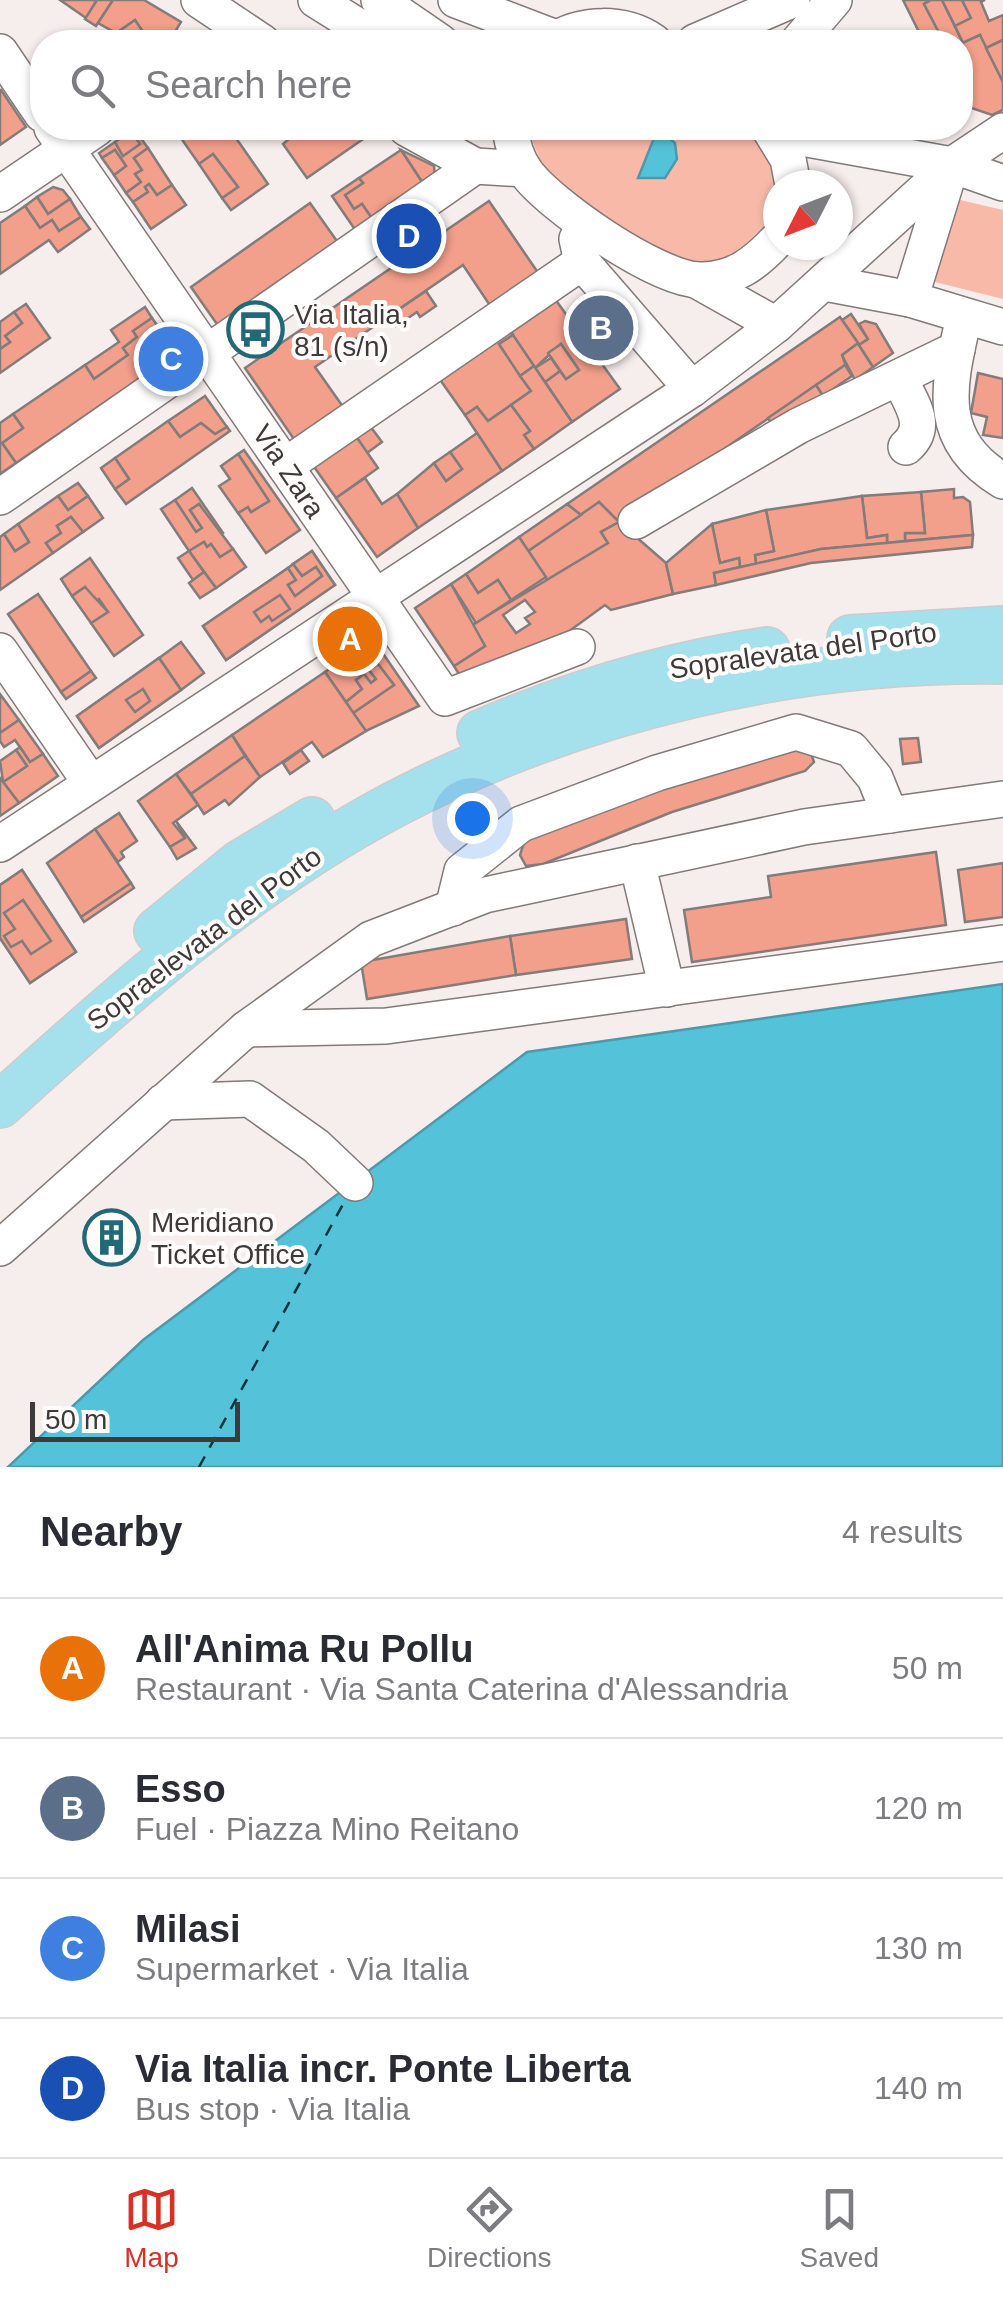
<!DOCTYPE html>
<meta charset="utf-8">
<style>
:root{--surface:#fff;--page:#f2f2f3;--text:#2b2b33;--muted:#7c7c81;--line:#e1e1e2;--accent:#d93025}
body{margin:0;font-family:Arial,sans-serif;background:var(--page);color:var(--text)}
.compass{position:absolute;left:763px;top:170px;width:90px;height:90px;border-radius:50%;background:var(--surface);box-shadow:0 2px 8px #0004;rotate:228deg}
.scale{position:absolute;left:30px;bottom:25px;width:210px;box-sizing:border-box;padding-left:10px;border:5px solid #3d3a39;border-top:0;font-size:28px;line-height:35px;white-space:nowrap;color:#3d3a39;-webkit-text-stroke:8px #fefdfc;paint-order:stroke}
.you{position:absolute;left:472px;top:818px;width:35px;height:35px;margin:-25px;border:8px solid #fff;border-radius:50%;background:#1a73e8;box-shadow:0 0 0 15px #1a73e833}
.badge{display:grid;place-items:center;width:65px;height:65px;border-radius:50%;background:var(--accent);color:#fff;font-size:32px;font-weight:700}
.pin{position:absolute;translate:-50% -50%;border:5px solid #fff;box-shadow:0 2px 10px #0006}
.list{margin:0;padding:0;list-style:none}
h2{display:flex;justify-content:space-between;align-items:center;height:130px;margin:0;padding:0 40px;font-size:42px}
h2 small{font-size:32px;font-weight:400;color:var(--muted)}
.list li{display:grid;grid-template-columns:65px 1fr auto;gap:30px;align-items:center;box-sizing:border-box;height:140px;padding:0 40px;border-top:2px solid var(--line)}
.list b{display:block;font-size:38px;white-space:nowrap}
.list p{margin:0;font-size:32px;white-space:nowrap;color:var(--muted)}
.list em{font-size:32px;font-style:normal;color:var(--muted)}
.icon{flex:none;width:55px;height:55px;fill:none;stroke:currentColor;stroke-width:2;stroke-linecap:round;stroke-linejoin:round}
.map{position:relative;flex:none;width:1003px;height:1467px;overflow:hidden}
.search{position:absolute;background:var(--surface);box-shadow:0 2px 8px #0004;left:30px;right:30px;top:30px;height:110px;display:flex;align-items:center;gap:25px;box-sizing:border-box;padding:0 35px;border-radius:40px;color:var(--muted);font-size:38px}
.sheet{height:690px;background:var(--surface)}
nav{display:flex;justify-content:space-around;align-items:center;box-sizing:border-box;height:140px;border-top:2px solid var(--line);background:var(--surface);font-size:28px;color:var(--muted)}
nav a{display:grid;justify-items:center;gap:5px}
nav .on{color:var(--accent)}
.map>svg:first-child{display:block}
.green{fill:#f8b9a9}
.water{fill:#54c2d9;stroke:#4d99a9;stroke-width:2.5}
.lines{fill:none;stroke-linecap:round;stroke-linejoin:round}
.ferry{stroke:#00343e;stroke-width:2.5;stroke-dasharray:12 10;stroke-linecap:butt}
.building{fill:#f29f8b;stroke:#837c7a;stroke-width:2.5;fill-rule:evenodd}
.minor-casing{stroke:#817a79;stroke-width:38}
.major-casing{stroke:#cdcccc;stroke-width:48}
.minor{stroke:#fff;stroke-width:35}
.major{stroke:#a5e0ed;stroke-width:45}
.labels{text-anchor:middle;stroke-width:8;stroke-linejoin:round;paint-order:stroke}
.poi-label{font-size:28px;fill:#3d3a39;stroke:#fefdfc;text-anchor:start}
.street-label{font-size:28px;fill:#3d3a39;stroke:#fefdfc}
</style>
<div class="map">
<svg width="1003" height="1467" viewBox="0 0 1003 1467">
<rect width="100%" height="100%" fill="#f6eeec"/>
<g class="green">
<path d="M530 128H751C768 143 775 167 775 190 776 235 730 268 686 262 669 259 569 196 556 182 543 167 532 147 530 128Z"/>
<path d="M956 199 1003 210V299L935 282Z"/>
</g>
<g class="water">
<path d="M658 128 675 143 677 159 665 178H638Z"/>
<path d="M1003 984V1467H8L143 1340 527 1052Z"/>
</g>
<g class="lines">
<path class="ferry" d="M199 1467 347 1197"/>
</g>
<g class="building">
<path d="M60 0H97L86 18Z"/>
<path d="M97 0H113L96 26 85 19Z"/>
<path d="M113 0H144L181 22 169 42H127L143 32 135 20 116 33 98 23Z"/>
<path d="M903 0H931L924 4 944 42H924Z"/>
<path d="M931 0H942L963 43 944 42 924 4Z"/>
<path d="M942 0H962L971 18 955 26Z"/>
<path d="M962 0H985L981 2 989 21 1003 15V40L986 48 980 35 963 43 955 26 971 18Z"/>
<path d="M135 20 143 32 120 42 114 35Z"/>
<path d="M980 35 1003 82V110L992 115 960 104V44Z"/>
<path d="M1003 40V82L986 48Z"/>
<path d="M1 90 26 127 0 145V91Z"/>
<path d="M174 128H229L268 184 231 210 222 198 238 187 213 154 199 164Z"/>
<path d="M302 128H366V137L307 178 283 144Z"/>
<path d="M134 129 148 148 134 158 142 170 135 174 141 182 126 193 114 175 126 166 115 150 102 158 99 153 115 142 123 156 140 144 131 131Z"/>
<path d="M131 131 140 144 123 156 115 142Z"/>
<path d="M148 148 172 185 157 195 149 184 145 187 148 192 133 202 126 193 141 182 135 174 142 170 134 158Z"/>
<path d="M115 150 126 166 114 175 102 158Z"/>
<path d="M401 150 434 166 435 177 424 185Z"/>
<path d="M401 150 424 185 373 220 362 204 354 209 345 195 363 183 359 178Z"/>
<path d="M213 154 238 187 222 198 199 164Z"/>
<path d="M359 178 363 183 345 195 354 209 362 204 373 220 356 231 332 196Z"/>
<path d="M149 184 157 195 172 185 186 205 151 229 133 202 148 192 145 187Z"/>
<path d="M53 187 63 190 70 199 48 214 37 197Z"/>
<path d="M37 197 48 214 70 199 81 217 59 231 52 220 40 228 25 206Z"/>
<path d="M489 201 541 277 493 310 463 265 315 367 346 411 298 445 245 368Z"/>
<path d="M310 203 339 244 219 327 191 287Z"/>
<path d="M25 206 40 228 52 220 59 231 81 217 90 229 58 252 49 240 0 274V223Z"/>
<path d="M426 291 436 306 420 317 417 312 396 326 389 316Z"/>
<path d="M555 299 620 389 572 422 545 382 560 371 566 379 579 370 561 344 535 368 510 332Z"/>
<path d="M26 304 50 338 0 373V349L10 342 5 336 22 323 14 312Z"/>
<path d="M145 307 152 318 133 331 137 337 123 348 128 355 94 379 85 365 119 342 111 330Z"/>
<path d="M14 312 22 323 5 336 10 342 0 349V322Z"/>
<path d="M851 314 868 339 859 345 873 367 855 380 842 355 858 343 842 320Z"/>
<path d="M840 317 858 343 842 355 847 369 845 365 619 522 599 502 583 517 567 504Z"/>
<path d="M152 318 169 342 155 352 151 346 144 351 155 368 16 463 2 443 23 428 13 414 85 365 94 379 128 355 123 348 137 337 133 331Z"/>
<path d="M865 321 876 324 893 353 873 367 859 345 868 339 859 324Z"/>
<path d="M506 325 513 335 499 344 531 391 488 421 477 407 465 415 436 374Z"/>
<path d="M513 335 534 366 520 376 499 344Z"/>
<path d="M169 342 168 359 155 368 144 351 151 346 155 352Z"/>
<path d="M561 344 579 370 566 379 548 353Z"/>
<path d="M551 358 560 371 545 382 535 368Z"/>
<path d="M845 365 852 376 823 396 816 385Z"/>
<path d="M534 366 572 422 534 449 524 435 530 431 511 405 531 391 520 376Z"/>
<path d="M978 373 1003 379V438L983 435 987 417 971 413Z"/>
<path d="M816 385 823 396 776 430 768 418Z"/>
<path d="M205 396 227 427 215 434 201 423 180 437 168 421Z"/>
<path d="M511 405 530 431 524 435 534 449 502 471 465 415 477 407 488 421Z"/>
<path d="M13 414 23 428 2 443 16 463 0 474V423Z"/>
<path d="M168 421 180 437 201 423 215 434 227 427 230 431 126 504 115 489 129 479 115 458Z"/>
<path d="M370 426 382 442 367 453 355 435Z"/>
<path d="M353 432 378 468 336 498 310 461Z"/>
<path d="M477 433 502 471 418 528 397 494 434 463 446 481 462 469 450 452Z"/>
<path d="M244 450 300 530 266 553 238 513 248 507 251 512 269 501 238 454Z"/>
<path d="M450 452 462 469 446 481 434 463Z"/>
<path d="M238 454 269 501 251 512 248 507 238 513 219 486 230 479 221 466Z"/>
<path d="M115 458 129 479 115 489 101 468Z"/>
<path d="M365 478 382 504 397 494 418 528 377 557 336 498Z"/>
<path d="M78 483 88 496 68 510 58 496Z"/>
<path d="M192 488 223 533 220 535 199 504 190 510 202 528 196 532 175 500Z"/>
<path d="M954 489V498L963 497 970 502 973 535 905 541V533H925L921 492Z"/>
<path d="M921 492 925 533H905V541L887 543V535L867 538 862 496Z"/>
<path d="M58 496 68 510 88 496 103 518 83 532 71 517 57 526 61 533 46 543 53 553 0 590V537L4 534 15 551 29 542 18 524Z"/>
<path d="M862 496 867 538 887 535V543L821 549 756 564 755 555 774 551 766 510Z"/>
<path d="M175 500 196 532 202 528 190 510 199 504 233 549 220 557 211 544 207 547 204 542 189 551 161 509Z"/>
<path d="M599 502 619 522 601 532 608 543 548 582 528 551Z"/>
<path d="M567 504 581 515 528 551 519 537Z"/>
<path d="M766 510 774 551 755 555 756 564 740 567 739 558 720 563 712 524Z"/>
<path d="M71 517 83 532 53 553 46 543 61 533 57 526Z"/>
<path d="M619 522 666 563 673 594 611 610 605 605 546 648 463 681 454 666 485 646 472 625 608 543 601 532ZM525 600 535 612 525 618 530 624 516 633 503 615Z"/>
<path d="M18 524 29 542 15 551 4 534Z"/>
<path d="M712 524 720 563 739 558 740 567 714 573 716 585 673 594 666 563Z"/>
<path d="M973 535 972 547 811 563 716 585 714 573 821 549Z"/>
<path d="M519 537 546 577 511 600 498 580 478 593 466 574Z"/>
<path d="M204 542 207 547 211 544 220 557 233 549 246 567 216 588 189 551Z"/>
<path d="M189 551 204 572 193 580 178 558Z"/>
<path d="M312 551 335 585 226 660 203 626 288 568 296 580 288 585 295 596 322 576 316 567 302 576 293 564ZM280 595 290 609 272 621 269 616 261 622 254 612Z"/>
<path d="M312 551 335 585 226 660 203 626 288 568 296 580 288 585 295 596 322 576 316 567 302 576 293 564Z"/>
<path d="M90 558 143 635 114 656 91 623 108 612 99 599 94 602 85 587 72 596 61 579Z"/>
<path d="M293 564 302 576 316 567 322 576 295 596 288 585 296 580 288 568Z"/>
<path d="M204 572 216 588 200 598 189 583Z"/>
<path d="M466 574 478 593 498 580 511 600 476 623 451 584Z"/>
<path d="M451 584 485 646 454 666 415 608Z"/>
<path d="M85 587 108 612 91 623 72 596Z"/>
<path d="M38 594 91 671 61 692 8 614Z"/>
<path d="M280 595 290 609 272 621 269 616 261 622 254 612Z"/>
<path d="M373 639 419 706 366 731 353 713 394 685 378 664 369 670 376 679 371 683 364 674 356 680 362 689 346 702 325 672Z"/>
<path d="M181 642 204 673 181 690 159 658Z"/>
<path d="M159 658 181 690 99 748 77 716ZM143 689 150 701 135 712 126 700Z"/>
<path d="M159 658 181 690 99 748 77 716Z"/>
<path d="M378 664 394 685 353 713 346 702 362 689 356 680 364 674 371 683 376 679 369 670Z"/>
<path d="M91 671 96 678 66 699 61 692Z"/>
<path d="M325 672 366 731 323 757 312 742 260 777 232 735Z"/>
<path d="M143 689 150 701 135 712 126 700Z"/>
<path d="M0 694 19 720 0 733Z"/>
<path d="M19 720 43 754 30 762 15 740 4 747 0 741V733Z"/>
<path d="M232 735 245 756 191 794 176 774Z"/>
<path d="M918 738 921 762 903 764 900 739Z"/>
<path d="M808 745 814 762 805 771 672 812 543 864 526 866 520 855 526 836 660 781Z"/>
<path d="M20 747 30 762 43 754 58 776 19 803 3 782 27 766 16 750Z"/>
<path d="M16 750 27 766 3 782 0 761Z"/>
<path d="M301 750 309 761 290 774 283 763Z"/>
<path d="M245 756 260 777 229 805 225 800 204 814 191 794Z"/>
<path d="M176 774 198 805 173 823 185 838 170 847 138 801Z"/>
<path d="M0 778 19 803 0 816Z"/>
<path d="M119 813 137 841 121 852 124 857 118 862 95 829Z"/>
<path d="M176 821 196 848 177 859 170 847 185 838Z"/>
<path d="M95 829 131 883 81 917 47 863Z"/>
<path d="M936 852 946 925 692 962 684 910 771 897 768 876Z"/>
<path d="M1003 863V917L965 922 958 870Z"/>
<path d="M22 870 76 952 30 983 0 938V885ZM23 900 51 941 31 954 22 941 11 947 4 936 15 929 4 913Z"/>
<path d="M22 870 76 952 30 983 0 938V885Z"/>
<path d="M131 883 134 888 84 922 81 917Z"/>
<path d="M23 900 51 941 31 954 22 941 11 947 4 936 15 929 4 913Z"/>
<path d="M626 919 632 959 516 975 510 936Z"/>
<path d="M510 936 516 975 367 999 361 962Z"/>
<path d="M107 1212 135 1250 116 1264 88 1226Z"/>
</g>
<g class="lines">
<defs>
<g id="minor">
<path d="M199 0 262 42"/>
<path d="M316 0 383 42"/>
<path d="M379 0 440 42"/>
<path d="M456 0 556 38"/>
<path d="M551 42C581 22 624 21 654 42"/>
<path d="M695 42 792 0"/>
<path d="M798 42 834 0"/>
<path d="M0 52 42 114"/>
<path d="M52 128 445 698 577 647"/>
<path d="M406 128 475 166"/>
<path d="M510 128C512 142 516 158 525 171 549 205 657 279 699 280 733 281 756 263 778 239"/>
<path d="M769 128 788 159 793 185"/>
<path d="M774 133 952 165 1003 183"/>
<path d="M0 194 97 128"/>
<path d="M577 239 582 262 692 389"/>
<path d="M696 280 776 325"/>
<path d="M825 283 910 299 1003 327"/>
<path d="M910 299 951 166"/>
<path d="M964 317C949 384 933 439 1003 481"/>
<path d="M900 379C911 404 930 426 906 447"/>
<path d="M285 466 582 262"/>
<path d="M0 497 475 166 524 169"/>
<path d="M636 521 798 426 957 349"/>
<path d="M0 651 90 782"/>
<path d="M0 844 692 389 776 325 952 165 1003 131"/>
<path d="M637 862 667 989"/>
<path d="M453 908 462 871 521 824 657 773 796 732 851 749 875 778 890 815"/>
<path d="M246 1029 386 1026 1003 943"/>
<path d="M163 1102 250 1099 316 1146 355 1183"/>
<path d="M0 1248 246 1029 371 939 485 895 804 827 1003 799"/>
</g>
<g id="major">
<path d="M850 638 1003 629"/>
<path d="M480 733C573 693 666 665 767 650"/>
<path d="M157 931 240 863 312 820"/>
<path d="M0 1105C122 994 250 880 397 803 582 707 795 658 1003 661"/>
</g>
</defs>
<use href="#minor" class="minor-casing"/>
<use href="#major" class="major-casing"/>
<use href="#minor" class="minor"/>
<use href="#major" class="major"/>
</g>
<defs>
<symbol id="bus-ring" viewBox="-11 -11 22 22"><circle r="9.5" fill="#fefdfc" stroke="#226977" stroke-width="1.5"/><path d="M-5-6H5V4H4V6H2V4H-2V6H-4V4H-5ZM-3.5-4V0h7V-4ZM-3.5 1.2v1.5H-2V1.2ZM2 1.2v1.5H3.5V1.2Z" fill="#226977"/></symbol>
<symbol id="building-ring" viewBox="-11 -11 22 22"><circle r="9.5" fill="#fefdfc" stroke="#226977" stroke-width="1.5"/><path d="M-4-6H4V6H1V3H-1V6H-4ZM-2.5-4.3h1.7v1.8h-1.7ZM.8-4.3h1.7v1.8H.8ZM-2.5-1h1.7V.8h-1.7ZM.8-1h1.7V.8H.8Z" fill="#226977"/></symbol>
</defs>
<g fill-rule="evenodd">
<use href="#bus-ring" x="224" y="298" width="63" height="63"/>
<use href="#building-ring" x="80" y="1206" width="63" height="63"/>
</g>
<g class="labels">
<g class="poi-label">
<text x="294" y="324">Via Italia,<tspan x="294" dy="32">81 (s/n)</tspan></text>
<text x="151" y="1232">Meridiano<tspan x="151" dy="32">Ticket Office</tspan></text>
</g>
<g class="street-label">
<text transform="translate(289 471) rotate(56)" y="10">Via Zara</text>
<text transform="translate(803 650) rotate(-8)" y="10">Sopralevata del Porto</text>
<text transform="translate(204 938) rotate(-37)" y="10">Sopraelevata del Porto</text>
</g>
</g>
</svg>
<svg class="compass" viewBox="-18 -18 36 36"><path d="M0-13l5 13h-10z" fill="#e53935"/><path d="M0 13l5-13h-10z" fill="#7c7c81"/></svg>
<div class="scale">50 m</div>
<div class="you"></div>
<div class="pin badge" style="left:350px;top:639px;background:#e8710a">A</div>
<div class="pin badge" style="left:601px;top:328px;background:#5c6f8a">B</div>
<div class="pin badge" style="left:171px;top:359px;background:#3f7fe0">C</div>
<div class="pin badge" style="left:409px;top:236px;background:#1a4fb4">D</div>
<div class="search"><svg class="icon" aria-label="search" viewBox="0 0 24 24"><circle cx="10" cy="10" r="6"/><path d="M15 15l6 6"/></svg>Search here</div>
</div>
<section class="sheet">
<h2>Nearby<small>4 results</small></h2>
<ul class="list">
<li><span class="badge" style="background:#e8710a">A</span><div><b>All'Anima Ru Pollu</b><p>Restaurant · Via Santa Caterina d'Alessandria</p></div><em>50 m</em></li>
<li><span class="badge" style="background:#5c6f8a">B</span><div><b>Esso</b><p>Fuel · Piazza Mino Reitano</p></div><em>120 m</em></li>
<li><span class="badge" style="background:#3f7fe0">C</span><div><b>Milasi</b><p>Supermarket · Via Italia</p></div><em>130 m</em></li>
<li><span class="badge" style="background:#1a4fb4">D</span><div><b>Via Italia incr. Ponte Liberta</b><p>Bus stop · Via Italia</p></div><em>140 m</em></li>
</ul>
</section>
<nav>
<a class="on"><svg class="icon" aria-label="map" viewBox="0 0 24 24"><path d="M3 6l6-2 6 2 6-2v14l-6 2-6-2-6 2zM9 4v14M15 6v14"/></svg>Map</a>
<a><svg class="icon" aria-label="directions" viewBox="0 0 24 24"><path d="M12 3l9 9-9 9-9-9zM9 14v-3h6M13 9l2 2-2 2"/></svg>Directions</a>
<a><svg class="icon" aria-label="saved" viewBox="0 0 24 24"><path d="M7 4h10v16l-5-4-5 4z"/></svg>Saved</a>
</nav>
